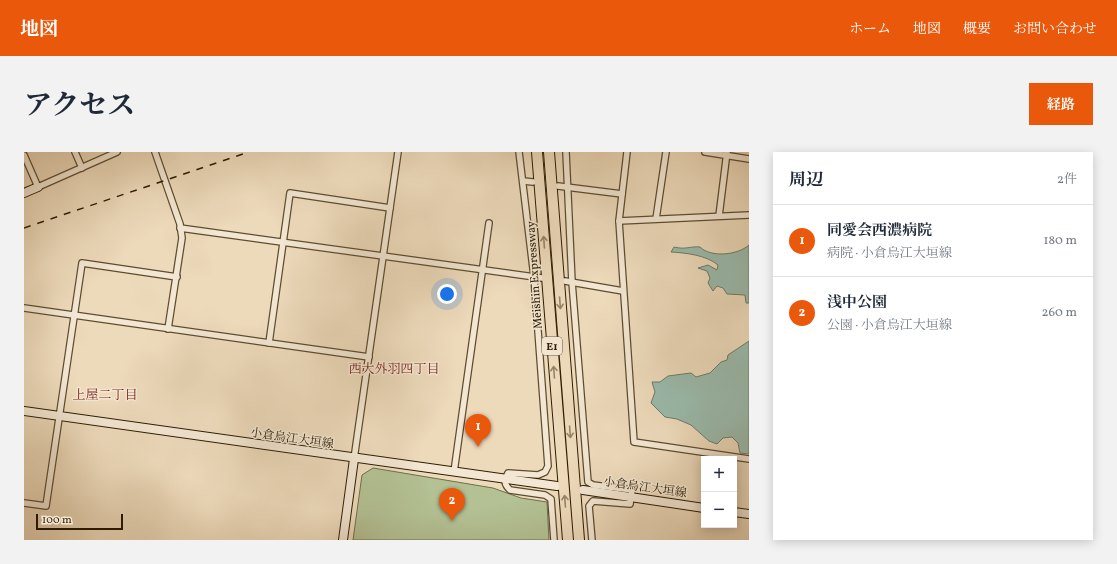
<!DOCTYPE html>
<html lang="ja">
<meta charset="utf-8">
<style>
:root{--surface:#fff;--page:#f2f2f3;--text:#1f2937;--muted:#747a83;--line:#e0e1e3;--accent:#ea580c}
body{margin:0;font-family:Vollkorn,"Noto Serif JP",serif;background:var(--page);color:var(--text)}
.controls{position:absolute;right:12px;bottom:12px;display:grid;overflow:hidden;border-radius:0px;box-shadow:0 2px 10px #0003}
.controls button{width:36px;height:36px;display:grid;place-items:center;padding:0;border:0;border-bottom:1px solid var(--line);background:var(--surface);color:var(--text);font:20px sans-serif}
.scale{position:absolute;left:12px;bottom:10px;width:87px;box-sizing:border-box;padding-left:4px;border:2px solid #2d1c02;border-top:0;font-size:11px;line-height:14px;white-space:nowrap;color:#2d1c02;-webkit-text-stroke:3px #f3e7d3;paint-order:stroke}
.you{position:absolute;left:423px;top:142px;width:14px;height:14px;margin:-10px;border:3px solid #fff;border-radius:50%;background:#1a73e8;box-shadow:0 0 0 6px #1a73e833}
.badge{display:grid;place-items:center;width:26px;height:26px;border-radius:50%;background:var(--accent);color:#fff;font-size:13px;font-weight:700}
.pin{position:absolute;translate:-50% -33px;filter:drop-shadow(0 1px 2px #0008)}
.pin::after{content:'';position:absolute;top:21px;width:14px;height:12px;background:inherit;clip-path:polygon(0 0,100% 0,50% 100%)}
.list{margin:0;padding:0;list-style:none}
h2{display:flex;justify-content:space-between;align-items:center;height:52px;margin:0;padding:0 16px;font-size:17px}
h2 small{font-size:13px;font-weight:400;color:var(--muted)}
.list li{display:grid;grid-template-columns:26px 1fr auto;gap:12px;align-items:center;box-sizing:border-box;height:72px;padding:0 16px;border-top:1px solid var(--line)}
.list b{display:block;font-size:15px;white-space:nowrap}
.list p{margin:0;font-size:13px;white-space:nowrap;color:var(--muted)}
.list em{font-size:13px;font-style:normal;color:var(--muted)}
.map{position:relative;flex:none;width:725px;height:388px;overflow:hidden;border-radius:0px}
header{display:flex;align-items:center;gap:24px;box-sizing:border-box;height:56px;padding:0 20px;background:var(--accent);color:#fff}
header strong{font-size:19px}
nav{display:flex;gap:22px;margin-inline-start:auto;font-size:14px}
.intro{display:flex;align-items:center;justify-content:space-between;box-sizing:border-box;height:96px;padding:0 24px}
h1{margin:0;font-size:28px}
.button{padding:10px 18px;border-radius:0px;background:var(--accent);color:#fff;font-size:14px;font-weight:700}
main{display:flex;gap:24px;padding:0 24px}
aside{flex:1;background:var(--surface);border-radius:0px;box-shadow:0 2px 10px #0003}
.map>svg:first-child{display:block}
.green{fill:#b3c194;stroke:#706e4b}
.water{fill:#9abbad;stroke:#6e7b69}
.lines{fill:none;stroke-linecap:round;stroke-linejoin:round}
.street-casing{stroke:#5d4c30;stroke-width:8}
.secondary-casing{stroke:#2d1c02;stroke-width:10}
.highway-casing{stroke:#2d1c02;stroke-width:12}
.street{stroke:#f3e7d3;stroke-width:5.5}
.secondary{stroke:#f3e7d3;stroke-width:8}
.highway{stroke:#eddabb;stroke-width:10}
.rail{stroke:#2d1c02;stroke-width:1.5;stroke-dasharray:7 7;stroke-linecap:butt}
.oneway{stroke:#978468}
.labels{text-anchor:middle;stroke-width:3;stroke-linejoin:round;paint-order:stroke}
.shield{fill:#f3e7d3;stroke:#685941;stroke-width:1}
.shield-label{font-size:11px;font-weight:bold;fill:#2d1c02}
.street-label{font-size:12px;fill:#2d1c02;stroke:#f3e7d3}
.neighbourhood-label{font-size:13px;fill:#7a1f14;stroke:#f3e7d3}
</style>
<header>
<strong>地図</strong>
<nav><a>ホーム</a><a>地図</a><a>概要</a><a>お問い合わせ</a></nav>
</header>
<div class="intro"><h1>アクセス</h1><a class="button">経路</a></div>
<main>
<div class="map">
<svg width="725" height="388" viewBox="0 0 725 388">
<rect width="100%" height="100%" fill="#eddabb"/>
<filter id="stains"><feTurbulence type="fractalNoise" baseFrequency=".005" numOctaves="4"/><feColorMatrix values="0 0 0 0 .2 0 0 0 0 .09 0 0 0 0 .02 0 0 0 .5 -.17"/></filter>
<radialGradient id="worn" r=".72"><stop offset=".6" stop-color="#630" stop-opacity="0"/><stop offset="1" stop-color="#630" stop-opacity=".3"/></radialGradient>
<path class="green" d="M349 316 469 336 497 346 523 350 525 388H329L338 323Z"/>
<g class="water">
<path d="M725 93V151H722L721 143 703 142 699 136 693 134 689 139 684 131 686 126 683 119 674 116 684 113 693 118 694 113C682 103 662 101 647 100L650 95C662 98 666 94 676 95 687 106 714 103 725 93Z"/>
<path d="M725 189V302L716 301 714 291 708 285 699 286 693 292 685 289 667 273 653 267 641 265 627 251 631 240 628 230H636L644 224 667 221 672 225 686 221 697 210 703 208 704 203Z"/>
</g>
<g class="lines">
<defs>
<g id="street">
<path d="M51 0 58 16"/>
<path d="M131 0 156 72 158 86 144 177"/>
<path d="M495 0 510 125 524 314 521 320 514 323 484 321C480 329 480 332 486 338L521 343 527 347 530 388"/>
<path d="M542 0 548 130 564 330 569 333 608 338 606 352 569 349 565 354 568 388"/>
<path d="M603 0 595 69 610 290 725 307"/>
<path d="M681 0 725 7"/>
<path d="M0 3 14 35 93 0"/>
<path d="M499 29 509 30"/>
<path d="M534 34 598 42"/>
<path d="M695 64 703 0"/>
<path d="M632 67 642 0"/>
<path d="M595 69 725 63"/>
<path d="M156 76 518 126"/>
<path d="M541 129 599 139"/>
<path d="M0 156 345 205"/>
<path d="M245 191 266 41 366 56"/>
<path d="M330 307 374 0"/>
<path d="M430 320 465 71"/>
<path d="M0 351 22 354 58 111 153 125"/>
</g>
<g id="secondary">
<path d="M0 41 14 35"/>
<path d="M0 259 533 334"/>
<path d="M559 338 680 356"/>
<path d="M710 360 725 362"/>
<path d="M319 388 330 307"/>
</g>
<g id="highway">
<path d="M513 0 544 388"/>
<path d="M525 0 555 388"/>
</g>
</defs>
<use href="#street" class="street-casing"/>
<use href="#secondary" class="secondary-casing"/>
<use href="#highway" class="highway-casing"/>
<use href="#street" class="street"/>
<use href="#secondary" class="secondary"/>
<use href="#highway" class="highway"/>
<path class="rail" d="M0 76 225 0"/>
</g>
<defs><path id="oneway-shaft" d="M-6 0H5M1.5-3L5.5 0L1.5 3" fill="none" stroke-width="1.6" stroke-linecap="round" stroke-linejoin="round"/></defs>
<g class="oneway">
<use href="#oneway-shaft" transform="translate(520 90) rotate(-94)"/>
<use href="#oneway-shaft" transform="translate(536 151) rotate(86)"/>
<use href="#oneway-shaft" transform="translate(530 220) rotate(-94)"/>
<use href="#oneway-shaft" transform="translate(546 280) rotate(86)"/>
<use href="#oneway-shaft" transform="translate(541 349) rotate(-94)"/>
</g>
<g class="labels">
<rect class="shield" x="518" y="185" width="20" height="18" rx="3"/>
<g class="shield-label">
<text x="528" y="198">E1</text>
</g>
<g class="street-label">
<text transform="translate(510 123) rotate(-94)" y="4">Meishin Expressway</text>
<text transform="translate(268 286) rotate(8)" y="4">小倉烏江大垣線</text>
<text transform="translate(621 335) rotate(8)" y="4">小倉烏江大垣線</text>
</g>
<g class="neighbourhood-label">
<text x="370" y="221">西大外羽四丁目</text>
<text x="81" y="247">上屋二丁目</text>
</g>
</g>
<rect width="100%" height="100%" filter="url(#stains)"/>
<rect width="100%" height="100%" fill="url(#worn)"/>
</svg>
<div class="controls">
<button>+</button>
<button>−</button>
</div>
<div class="scale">100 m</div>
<div class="you"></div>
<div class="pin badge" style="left:454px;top:295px">1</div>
<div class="pin badge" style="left:428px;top:369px">2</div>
</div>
<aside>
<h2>周辺<small>2件</small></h2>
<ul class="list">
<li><span class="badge">1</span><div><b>同愛会西濃病院</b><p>病院 · 小倉烏江大垣線</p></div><em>180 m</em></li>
<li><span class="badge">2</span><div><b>浅中公園</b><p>公園 · 小倉烏江大垣線</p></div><em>260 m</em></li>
</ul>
</aside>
</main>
